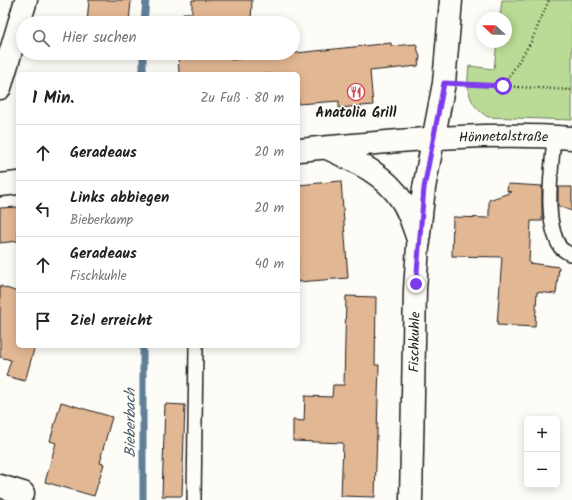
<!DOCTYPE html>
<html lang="de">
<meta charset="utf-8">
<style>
:root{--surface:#fff;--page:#f2f2f2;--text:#222;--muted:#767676;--line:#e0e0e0}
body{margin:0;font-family:Kalam,sans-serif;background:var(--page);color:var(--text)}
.controls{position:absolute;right:12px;bottom:12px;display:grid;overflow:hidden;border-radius:6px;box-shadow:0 2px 10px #0003}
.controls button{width:36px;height:36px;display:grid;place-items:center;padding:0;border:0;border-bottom:1px solid var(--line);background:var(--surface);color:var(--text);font:20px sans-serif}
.compass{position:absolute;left:476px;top:12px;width:36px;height:36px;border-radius:50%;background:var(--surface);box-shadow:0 2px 10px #0003;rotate:292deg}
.stop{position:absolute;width:12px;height:12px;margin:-9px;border:3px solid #7c3aed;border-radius:50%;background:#fff}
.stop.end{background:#7c3aed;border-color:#fff;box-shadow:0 1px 4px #0008}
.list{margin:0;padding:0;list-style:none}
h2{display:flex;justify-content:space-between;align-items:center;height:52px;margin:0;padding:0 16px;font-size:17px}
h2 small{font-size:13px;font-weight:400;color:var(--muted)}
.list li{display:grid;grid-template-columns:26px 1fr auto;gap:12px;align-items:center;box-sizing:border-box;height:56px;padding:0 16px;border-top:1px solid var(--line)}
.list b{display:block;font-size:15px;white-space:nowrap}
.list p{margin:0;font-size:13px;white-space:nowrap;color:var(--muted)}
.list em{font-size:13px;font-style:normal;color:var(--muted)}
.icon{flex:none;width:22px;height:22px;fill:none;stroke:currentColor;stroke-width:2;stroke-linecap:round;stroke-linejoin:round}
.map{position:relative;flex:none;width:572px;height:500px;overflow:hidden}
.search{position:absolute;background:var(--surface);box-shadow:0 2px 10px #0003;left:16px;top:16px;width:284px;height:44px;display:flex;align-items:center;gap:10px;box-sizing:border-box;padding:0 14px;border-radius:22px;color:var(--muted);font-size:15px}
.panel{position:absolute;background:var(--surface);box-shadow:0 2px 10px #0003;left:16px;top:72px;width:284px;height:276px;border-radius:6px}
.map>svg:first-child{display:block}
.green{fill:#badb95;stroke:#6b7c58}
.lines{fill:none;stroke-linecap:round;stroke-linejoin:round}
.stream{stroke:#607f98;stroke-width:7}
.building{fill:#e2b793;stroke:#1c1c1c}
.service-casing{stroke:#1c1c1c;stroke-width:16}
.minor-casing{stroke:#1c1c1c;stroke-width:25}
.secondary-casing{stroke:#1c1c1c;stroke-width:25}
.path{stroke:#1c1c1c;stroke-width:2.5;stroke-dasharray:1 3;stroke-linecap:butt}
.service{stroke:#fdfcf7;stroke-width:13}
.minor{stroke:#fdfcf7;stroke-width:22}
.secondary{stroke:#fdfcf7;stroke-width:22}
.route{stroke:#7c3aed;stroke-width:5}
.labels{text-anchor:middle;stroke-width:3;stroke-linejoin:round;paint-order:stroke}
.poi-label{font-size:14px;font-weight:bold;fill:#1c1c1c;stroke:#fdfcf7}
.street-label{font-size:14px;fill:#1c1c1c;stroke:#fdfcf7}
.water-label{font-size:15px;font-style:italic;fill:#495e6e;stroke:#fdfcf7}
</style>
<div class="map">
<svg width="572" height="500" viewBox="0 0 572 500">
<rect width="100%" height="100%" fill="#fdfcf7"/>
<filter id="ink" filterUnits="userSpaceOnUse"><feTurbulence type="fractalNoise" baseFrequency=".025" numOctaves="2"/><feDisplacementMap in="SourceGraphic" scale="8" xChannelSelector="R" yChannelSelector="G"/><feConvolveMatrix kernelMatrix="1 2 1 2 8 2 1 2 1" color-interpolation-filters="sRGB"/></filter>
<g filter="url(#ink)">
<path class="green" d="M502 0H572V120L488 117C468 105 466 88 469 66L494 69 497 42H506V18H500Z"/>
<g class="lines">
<g class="stream">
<path d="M144 23 146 0"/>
<path d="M143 74V53"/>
<path d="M143 500V346"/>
</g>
</g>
<g class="building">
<path d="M89 0H131L129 23H87Z"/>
<path d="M192 0H252L251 23H184L183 13H192Z"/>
<path d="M391 43V46L416 44 420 57 418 66 370 71 373 105 339 108V101L298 104V74H179L178 53H231V60Z"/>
<path d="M341 181 348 278 298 282V185Z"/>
<path d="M508 184 542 186V221H531L529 263 559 267 556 294 537 292 535 327 497 325 502 257 452 256 453 217 489 218V200L512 192 507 191Z"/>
<path d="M558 187H572V211L558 206Z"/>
<path d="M18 207V241L0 243V208Z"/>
<path d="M0 286 18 292V346H35L25 381 6 376 11 360 0 357Z"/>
<path d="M346 296 376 297 375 365H379L375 497 341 496 343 443 293 441V420L304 421 305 396 332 397 333 385H344Z"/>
<path d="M61 402 112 417 101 456H102L100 463 104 464 94 496 45 482 56 443 50 441Z"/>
<path d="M165 404 185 405 182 496H162Z"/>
</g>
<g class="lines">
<defs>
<g id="service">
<path d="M554 137C552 169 543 219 560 247 562 250 567 252 570 254"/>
<path d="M194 500 196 347"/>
</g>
<g id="minor">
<path d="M0 88 26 0"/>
<path d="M327 148C355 161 385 174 402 201 410 213 414 229 419 242"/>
<path id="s1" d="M298 150C389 142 480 131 572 138"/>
<path d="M0 185 18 183"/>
<path d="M0 486 23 493"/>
</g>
<g id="secondary">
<path id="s2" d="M411 500 415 289 419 233 424 188 444 83 451 0"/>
</g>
</defs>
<use href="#service" class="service-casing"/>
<use href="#minor" class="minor-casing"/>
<use href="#secondary" class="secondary-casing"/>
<g class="path">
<path d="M466 84 572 90"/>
<path d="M503 86 531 42 549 0"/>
</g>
<use href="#service" class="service"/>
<use href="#minor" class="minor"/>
<use href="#secondary" class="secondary"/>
</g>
</g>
<g class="lines" filter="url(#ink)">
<path class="route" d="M416 284 424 188 444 83 503 86"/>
</g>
<defs>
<symbol id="restaurant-ring" viewBox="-11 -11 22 22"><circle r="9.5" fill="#fdfcf7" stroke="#d1495b" stroke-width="1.5"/><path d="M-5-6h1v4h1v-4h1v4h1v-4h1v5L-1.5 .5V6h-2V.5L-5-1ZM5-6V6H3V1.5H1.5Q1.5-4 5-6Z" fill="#d1495b"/></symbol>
</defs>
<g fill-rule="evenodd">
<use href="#restaurant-ring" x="346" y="82" width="20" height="20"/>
</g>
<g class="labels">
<g class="poi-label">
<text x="356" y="117">Anatolia Grill</text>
</g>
<g class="street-label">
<text dy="5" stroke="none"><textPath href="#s1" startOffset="206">Hönnetalstraße</textPath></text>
<text dy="5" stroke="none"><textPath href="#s2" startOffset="158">Fischkuhle</textPath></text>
</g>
<g class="water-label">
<text transform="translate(130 423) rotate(-90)" y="5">Bieberbach</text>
</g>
</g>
</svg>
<div class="controls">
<button>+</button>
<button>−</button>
</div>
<svg class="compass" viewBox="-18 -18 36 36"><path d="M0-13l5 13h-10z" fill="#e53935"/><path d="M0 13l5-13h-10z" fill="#767676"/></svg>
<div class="stop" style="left:503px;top:86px"></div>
<div class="stop end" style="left:416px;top:284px"></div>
<div class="search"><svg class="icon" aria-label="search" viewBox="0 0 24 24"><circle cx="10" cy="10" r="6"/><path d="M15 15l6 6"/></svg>Hier suchen</div>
<section class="panel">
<h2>1 Min.<small>Zu Fuß · 80 m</small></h2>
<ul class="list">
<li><svg class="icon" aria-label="ahead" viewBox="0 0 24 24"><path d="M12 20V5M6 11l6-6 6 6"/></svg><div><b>Geradeaus</b></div><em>20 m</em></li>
<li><svg class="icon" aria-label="left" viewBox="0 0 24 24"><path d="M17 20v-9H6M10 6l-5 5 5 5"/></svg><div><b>Links abbiegen</b><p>Bieberkamp</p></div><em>20 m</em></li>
<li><svg class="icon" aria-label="ahead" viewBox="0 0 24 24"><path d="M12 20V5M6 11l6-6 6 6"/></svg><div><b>Geradeaus</b><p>Fischkuhle</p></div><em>40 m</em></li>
<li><svg class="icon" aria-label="arrive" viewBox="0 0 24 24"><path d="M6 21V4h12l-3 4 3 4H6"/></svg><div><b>Ziel erreicht</b></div></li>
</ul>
</section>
</div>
